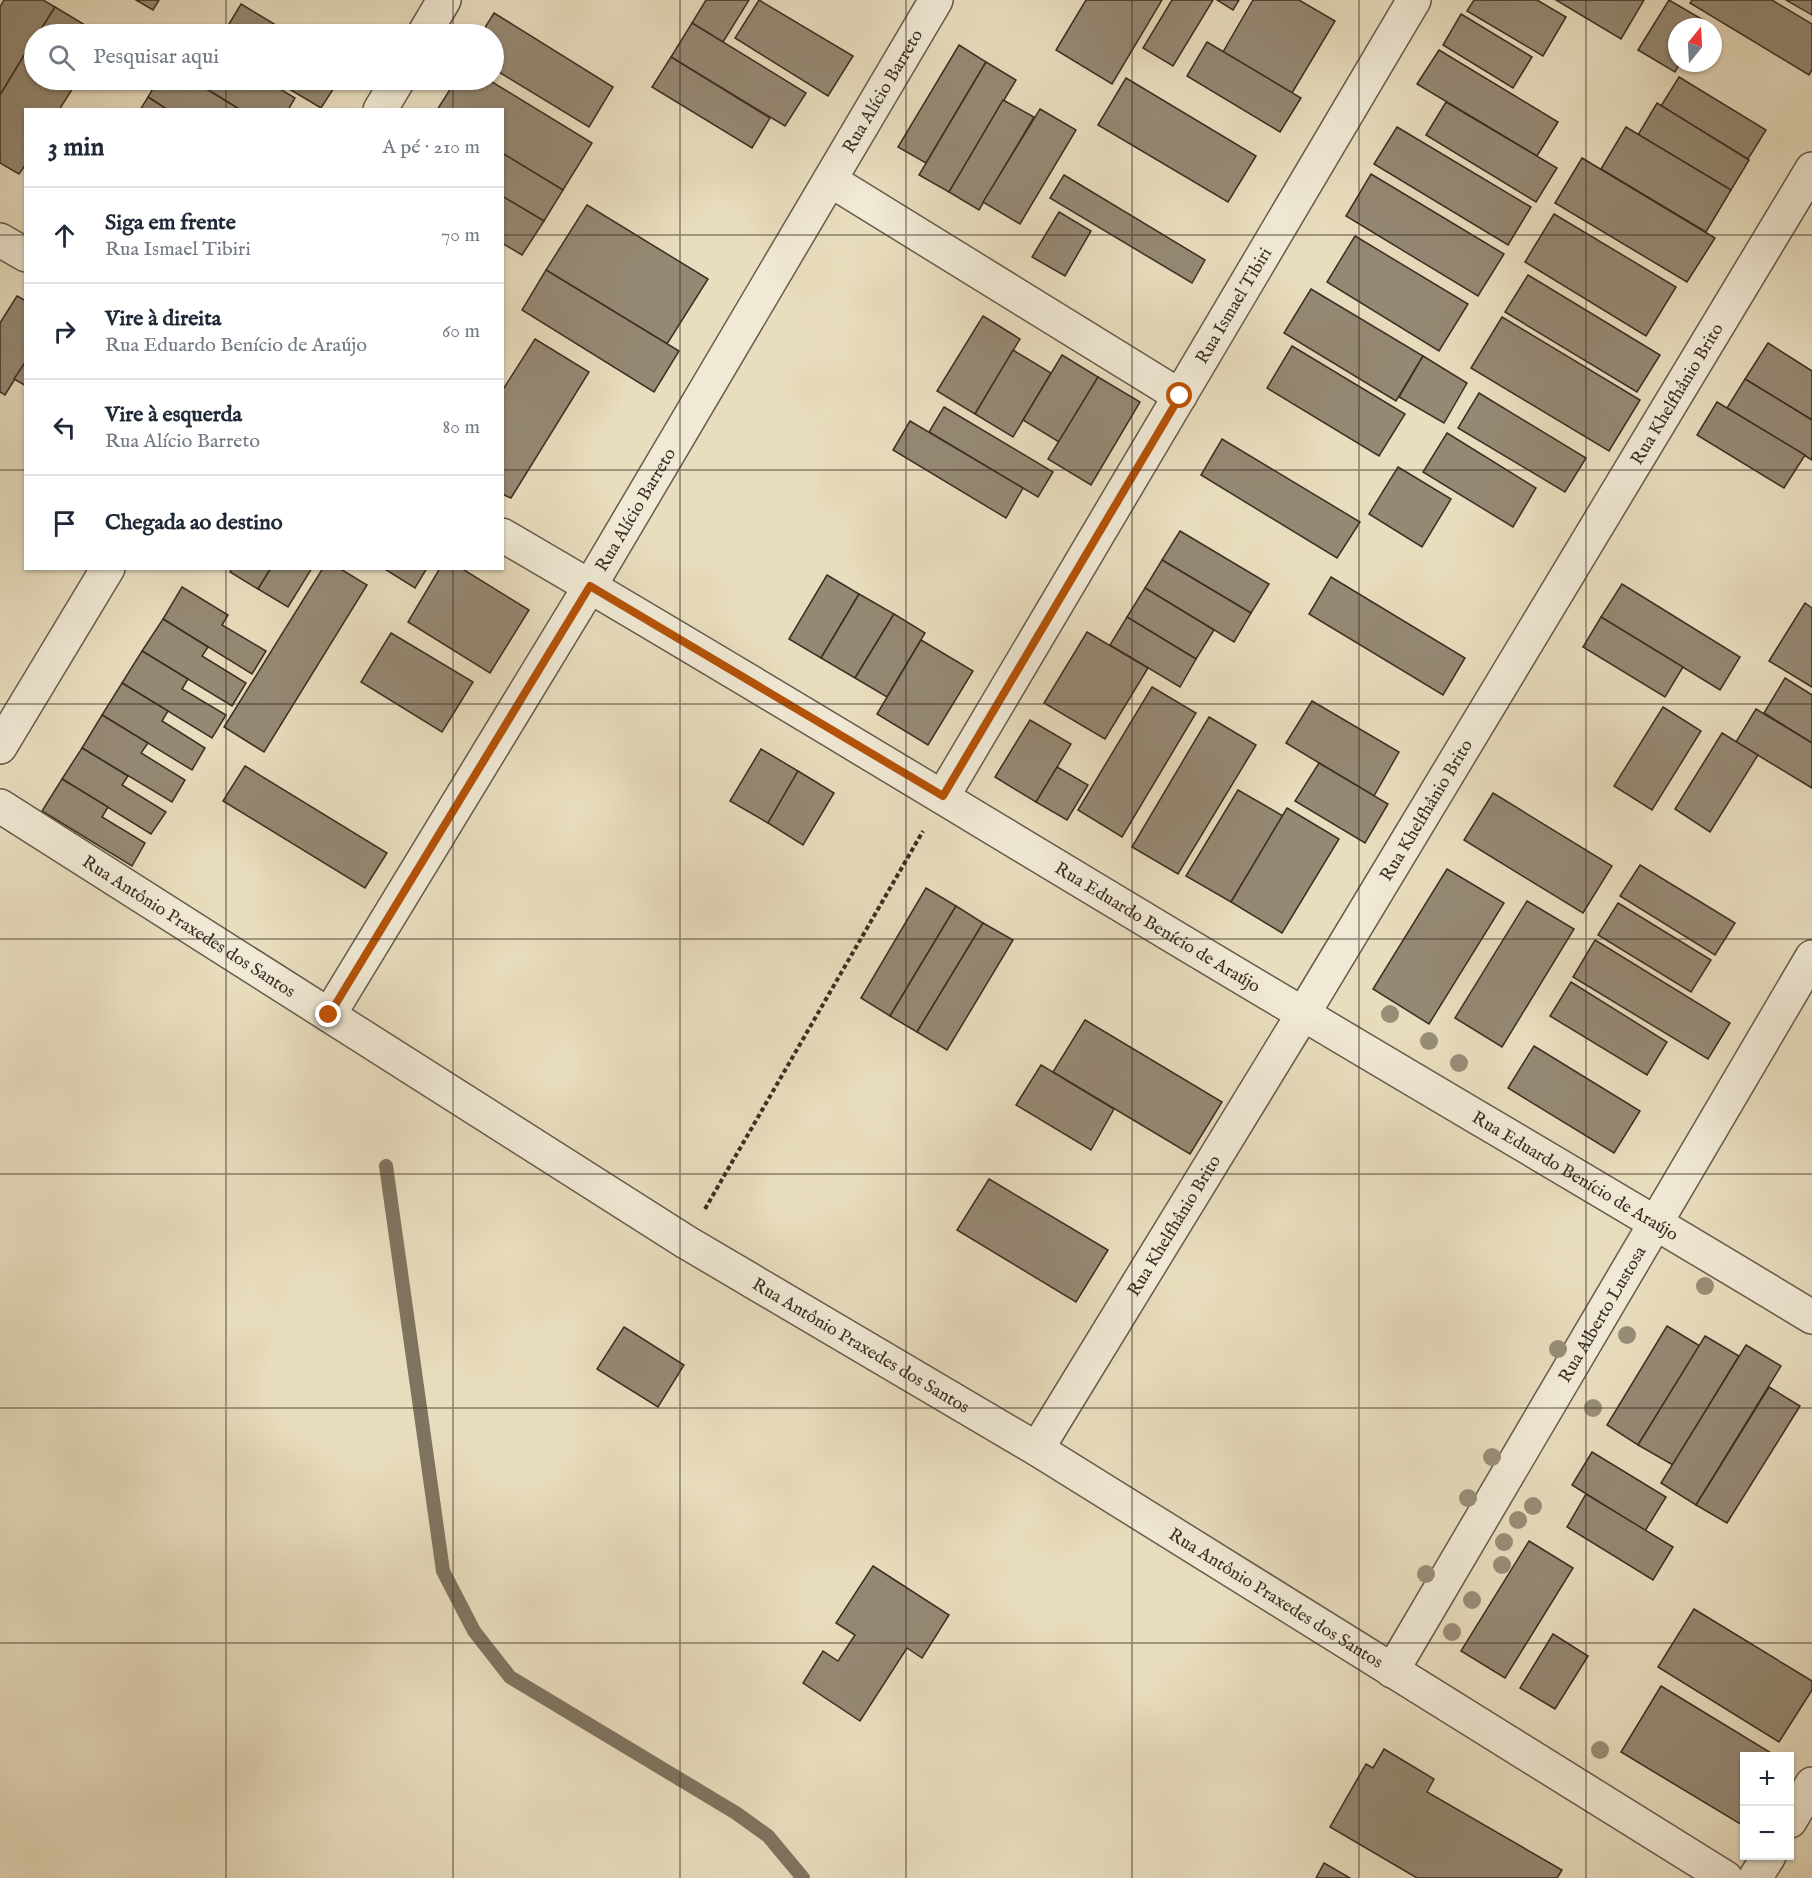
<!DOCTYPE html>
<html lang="pt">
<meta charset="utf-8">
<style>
:root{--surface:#fff;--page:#f2f2f3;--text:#1f2937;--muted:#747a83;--line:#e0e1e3}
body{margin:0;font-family:"IM FELL English",serif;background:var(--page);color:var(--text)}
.controls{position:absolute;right:18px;bottom:18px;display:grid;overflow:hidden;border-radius:0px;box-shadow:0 2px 4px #0004}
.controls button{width:54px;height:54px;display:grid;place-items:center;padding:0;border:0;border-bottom:2px solid var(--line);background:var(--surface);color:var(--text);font:30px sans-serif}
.compass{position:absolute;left:1668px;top:18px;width:54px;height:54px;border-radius:50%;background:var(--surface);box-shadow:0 2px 4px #0004;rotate:18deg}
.stop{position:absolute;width:18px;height:18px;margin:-14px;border:4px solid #b45309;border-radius:50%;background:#fff}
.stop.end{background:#b45309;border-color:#fff;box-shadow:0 2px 6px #0008}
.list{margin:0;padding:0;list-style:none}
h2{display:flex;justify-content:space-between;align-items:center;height:78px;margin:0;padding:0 24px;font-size:26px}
h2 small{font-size:20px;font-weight:400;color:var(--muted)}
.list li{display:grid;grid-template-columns:39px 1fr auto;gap:18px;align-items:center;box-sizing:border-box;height:96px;padding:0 24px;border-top:2px solid var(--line)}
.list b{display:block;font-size:22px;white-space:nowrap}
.list p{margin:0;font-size:20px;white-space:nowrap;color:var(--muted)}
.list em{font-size:20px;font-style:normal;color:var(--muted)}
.icon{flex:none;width:33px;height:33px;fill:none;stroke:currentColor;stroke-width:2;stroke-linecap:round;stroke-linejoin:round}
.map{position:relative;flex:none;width:1812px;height:1878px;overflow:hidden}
.search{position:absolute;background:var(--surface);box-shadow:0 2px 4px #0004;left:24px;top:24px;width:480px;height:66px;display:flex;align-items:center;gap:15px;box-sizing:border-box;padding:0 21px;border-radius:33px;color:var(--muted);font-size:22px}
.panel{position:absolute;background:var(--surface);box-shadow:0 2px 4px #0004;left:24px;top:108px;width:480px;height:462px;border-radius:0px}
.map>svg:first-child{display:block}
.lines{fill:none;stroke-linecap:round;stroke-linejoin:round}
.stream{stroke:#807460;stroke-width:14}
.building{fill:#958974;stroke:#3c2e23;stroke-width:1.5}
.street-casing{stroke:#675a4a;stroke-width:36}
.path{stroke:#3c2e23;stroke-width:4;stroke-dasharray:4.5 3;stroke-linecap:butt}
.street{stroke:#f0e9d5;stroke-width:33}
.tree{fill:#998d77}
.route{stroke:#b45309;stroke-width:8}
.grid{fill:none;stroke:#3c2e23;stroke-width:1.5;stroke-opacity:0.55}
.labels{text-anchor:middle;stroke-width:5;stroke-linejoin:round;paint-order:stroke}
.street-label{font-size:18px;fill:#3c2e23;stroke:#f0e9d5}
</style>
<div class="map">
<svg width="1812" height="1878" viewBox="0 0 1812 1878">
<rect width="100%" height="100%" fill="#e8ddbe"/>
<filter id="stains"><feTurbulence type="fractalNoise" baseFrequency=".00333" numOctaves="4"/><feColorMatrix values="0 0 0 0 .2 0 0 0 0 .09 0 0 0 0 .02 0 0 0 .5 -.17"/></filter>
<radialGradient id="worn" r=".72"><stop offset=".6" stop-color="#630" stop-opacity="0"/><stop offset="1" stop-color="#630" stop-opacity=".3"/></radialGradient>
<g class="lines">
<path class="stream" d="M386 1166 443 1571 474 1631 510 1677 736 1813 768 1836 803 1878"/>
</g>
<g class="building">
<path d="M4 0H43L55 7 38 34H34V39L0 95V7Z"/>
<path d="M136 0H159L153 10Z"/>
<path d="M706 0H749L723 42 692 23Z"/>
<path d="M759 0 853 56 828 96 735 38Z"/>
<path d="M1086 0H1162L1112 84 1056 50Z"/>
<path d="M1172 0H1213L1173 66 1143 48Z"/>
<path d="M1217 0H1239L1233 10Z"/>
<path d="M1253 0H1299L1335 21 1292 93 1223 52Z"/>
<path d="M1474 0H1537L1566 17 1543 56 1467 11Z"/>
<path d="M1556 0H1644L1621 39Z"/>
<path d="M1669 0 1705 21 1701 27H1677V63H1680L1675 72 1638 50Z"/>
<path d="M1692 0H1772L1812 24V70L1809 75 1690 3Z"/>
<path d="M1786 0H1812V15Z"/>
<path d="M241 4 291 34H223Z"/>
<path d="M55 7 100 34H38Z"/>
<path d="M494 13 613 87 589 127 494 69V34H481Z"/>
<path d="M1461 14 1532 57 1513 88 1443 45Z"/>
<path d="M692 23 806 93 785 126 671 57Z"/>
<path d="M34 39V80H78L59 110H26V164L19 174 0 163V95Z"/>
<path d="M1207 42 1301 98 1280 132 1187 76Z"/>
<path d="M959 45 986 62 926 163 898 147Z"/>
<path d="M1439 50 1558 122 1537 156 1417 84Z"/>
<path d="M671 57 770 118 752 148 652 87Z"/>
<path d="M986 62 1016 80 949 192 919 175Z"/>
<path d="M1679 77 1766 130 1748 159 1661 106Z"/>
<path d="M1126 78 1256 156 1228 202 1098 125Z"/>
<path d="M158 80H192L241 110H168L148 97Z"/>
<path d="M192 80H265L295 98 288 110H241Z"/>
<path d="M274 80H339L321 108Z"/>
<path d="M456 80H489L592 143 563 190 502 153V110H437Z"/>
<path d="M148 97 168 110H140Z"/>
<path d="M1003 100 1034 117 979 210 949 192Z"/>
<path d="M1446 102 1557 168 1536 202 1426 135Z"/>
<path d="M1657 103 1749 160 1731 190 1638 135Z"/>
<path d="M1040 109 1076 130 1020 224 983 202Z"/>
<path d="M1397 127 1531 207 1508 245 1374 164Z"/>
<path d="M1626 127 1731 190 1706 232 1601 169Z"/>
<path d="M502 153 563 190 544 221 502 196Z"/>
<path d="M1582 158 1715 238 1687 282 1555 203Z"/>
<path d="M1371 174 1504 254 1478 296 1346 216Z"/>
<path d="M1064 175 1205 260 1192 283 1050 198Z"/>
<path d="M502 196 544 221 522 255 502 243Z"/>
<path d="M587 205 708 279 667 344 546 270Z"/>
<path d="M1059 212 1091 231 1065 276 1032 257Z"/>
<path d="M1554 214 1676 287 1646 336 1525 262Z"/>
<path d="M1355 236 1468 304 1439 351 1327 282Z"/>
<path d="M546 270 679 351 654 392 522 310Z"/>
<path d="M1528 275 1660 355 1637 392 1505 312Z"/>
<path d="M1311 289 1423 356 1396 401 1284 333Z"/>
<path d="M17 296 26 301V361L5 395 0 392V323Z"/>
<path d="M983 316 1020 339 975 414 937 391Z"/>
<path d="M1502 317 1640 400 1609 451 1471 368Z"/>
<path d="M535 339 589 372 511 498 502 494V391Z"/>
<path d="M1768 343 1812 371V420L1745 379Z"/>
<path d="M1292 346 1405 414 1379 456 1267 388Z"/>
<path d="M1013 350 1051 373 1013 437 975 414Z"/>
<path d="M1062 355 1098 377 1059 442 1023 420Z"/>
<path d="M1423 356 1467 383 1444 423 1399 397Z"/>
<path d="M26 361V386L14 379Z"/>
<path d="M1098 377 1140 402 1091 485 1048 459Z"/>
<path d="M1745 379 1812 420V460L1727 408Z"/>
<path d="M1479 393 1586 458 1565 492 1458 428Z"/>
<path d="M1717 402 1805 455 1784 488 1697 435Z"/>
<path d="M944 407 1053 472 1038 497 929 432Z"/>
<path d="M910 421 1023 488 1006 518 893 450Z"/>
<path d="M1447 433 1536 488 1513 527 1423 472Z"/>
<path d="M1222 439 1360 522 1337 558 1201 475Z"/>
<path d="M1398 467 1451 499 1422 547 1369 514Z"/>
<path d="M1180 531 1269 584 1251 613 1162 560Z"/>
<path d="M1162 560 1251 613 1234 642 1145 588Z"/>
<path d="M232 568H271L258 589 230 572Z"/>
<path d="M271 568H312L288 607 258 589Z"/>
<path d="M323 568H339L367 585 264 752 224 727Z"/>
<path d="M383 568H427L415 588Z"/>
<path d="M440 568H461L529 610 490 673 408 622Z"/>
<path d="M827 575 859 594 821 658 789 639Z"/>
<path d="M1331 577 1465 658 1443 695 1309 614Z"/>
<path d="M1622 584 1740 657 1720 690 1601 617Z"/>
<path d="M182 587 228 615 222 625 266 651 252 674 163 619Z"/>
<path d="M1145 588 1214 630 1196 659 1127 617Z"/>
<path d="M859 594 894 614 855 678 821 658Z"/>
<path d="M1805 603 1812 608V687L1769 661Z"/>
<path d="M894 614 925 633 887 697 855 678Z"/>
<path d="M1127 617 1196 659 1180 687 1110 645Z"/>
<path d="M1601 617 1683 667 1665 697 1583 647Z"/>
<path d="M163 619 208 647 202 656 246 683 232 706 142 651Z"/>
<path d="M1087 632 1148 668 1105 739 1044 703Z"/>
<path d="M391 633 473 682 442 732 361 682Z"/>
<path d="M921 640 973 671 928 745 877 714Z"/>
<path d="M142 651 188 679 182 689 226 715 212 738 122 683Z"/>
<path d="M1785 678 1812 695V743L1764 713Z"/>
<path d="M122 683 168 711 162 721 205 748 192 770 102 715Z"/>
<path d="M1152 687 1196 713 1122 837 1078 810Z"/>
<path d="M1312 701 1399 752 1374 796 1286 743Z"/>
<path d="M1663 707 1701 731 1652 810 1614 786Z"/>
<path d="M1756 709 1812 743V788L1736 742Z"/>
<path d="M102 715 148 743 141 753 185 780 172 802 82 748Z"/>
<path d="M1209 717 1256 745 1178 874 1132 847Z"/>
<path d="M1030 720 1071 744 1036 802 995 777Z"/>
<path d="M1722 733 1758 755 1710 832 1675 809Z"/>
<path d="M82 748 128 776 122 785 166 812 151 834 62 779Z"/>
<path d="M761 749 798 771 768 823 730 801Z"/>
<path d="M1319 763 1388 804 1365 843 1295 801Z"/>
<path d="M245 766 387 853 365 888 223 801Z"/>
<path d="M1057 767 1088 785 1067 820 1036 802Z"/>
<path d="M798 771 834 793 803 845 768 823Z"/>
<path d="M62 779 108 807 102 817 145 843 132 866 42 811Z"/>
<path d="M1238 790 1283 816 1231 902 1186 876Z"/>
<path d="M1493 793 1612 866 1583 913 1464 840Z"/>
<path d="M1287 808 1339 839 1282 933 1231 902Z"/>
<path d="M1640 865 1735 923 1715 955 1620 896Z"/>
<path d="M1447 869 1504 903 1429 1024 1373 989Z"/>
<path d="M926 888 956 906 890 1016 861 998Z"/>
<path d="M1527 901 1574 929 1502 1047 1455 1018Z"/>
<path d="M1618 903 1711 960 1691 992 1598 935Z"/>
<path d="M956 906 983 923 917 1032 890 1016Z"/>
<path d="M983 923 1013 940 947 1050 917 1032Z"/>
<path d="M1595 940 1730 1023 1708 1059 1573 977Z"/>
<path d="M1571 982 1667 1042 1647 1075 1550 1016Z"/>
<path d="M1085 1020 1222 1102 1190 1154 1053 1072Z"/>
<path d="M1534 1046 1640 1111 1614 1153 1508 1088Z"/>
<path d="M1041 1065 1114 1109 1091 1150 1016 1105Z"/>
<path d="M989 1179 1108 1250 1076 1302 957 1230Z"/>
<path d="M1667 1326 1700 1346 1638 1445 1607 1425Z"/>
<path d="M624 1327 684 1365 658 1407 597 1369Z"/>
<path d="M1705 1336 1739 1356 1673 1465 1638 1445Z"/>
<path d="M1746 1345 1781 1366 1696 1505 1661 1483Z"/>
<path d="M1769 1387 1800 1406 1727 1523 1696 1505Z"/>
<path d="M1592 1452 1666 1497 1645 1531 1572 1485Z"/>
<path d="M1586 1494 1673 1547 1653 1580 1567 1527Z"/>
<path d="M1529 1541 1573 1568 1505 1678 1461 1651Z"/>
<path d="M873 1566 949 1615 922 1658 907 1648 860 1721 803 1683 823 1651 838 1661 855 1635 836 1623Z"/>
<path d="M1694 1609 1812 1681V1690L1779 1742 1658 1667Z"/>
<path d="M1553 1634 1588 1656 1555 1709 1520 1688Z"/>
<path d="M1661 1686 1776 1756H1744V1820L1742 1825 1621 1752Z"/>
<path d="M1384 1749 1434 1779 1427 1792 1562 1870 1557 1878H1417L1330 1827 1366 1764 1373 1768Z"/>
<path d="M1324 1863 1350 1878H1316Z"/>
</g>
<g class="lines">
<defs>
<g id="street">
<path d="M424 34 444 0"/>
<path d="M380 110 398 80"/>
<path d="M830 180 1180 396"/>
<path d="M0 240 26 255"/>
<path id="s1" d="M502 535C772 692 1037 856 1305 1015 1474 1116 1644 1215 1812 1317"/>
<path d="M0 747 108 568"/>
<path id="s2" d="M943 796 1414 0"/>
<path id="s3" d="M0 806 686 1242 1037 1449 1726 1878"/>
<path id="s4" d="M329 1015 590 586 936 0"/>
<path id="s5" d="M1037 1449 1303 1014 1812 169"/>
<path id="s6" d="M1392 1671 1812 957"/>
<path d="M1790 1821 1812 1784"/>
<path d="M1755 1878 1769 1856"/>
</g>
</defs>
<use href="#street" class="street-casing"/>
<path class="path" d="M705 1209 923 831"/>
<use href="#street" class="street"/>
</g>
<g class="tree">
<circle cx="1390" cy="1014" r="9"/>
<circle cx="1429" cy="1041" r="9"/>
<circle cx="1459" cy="1063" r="9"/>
<circle cx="1705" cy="1286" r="9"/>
<circle cx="1627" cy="1335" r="9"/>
<circle cx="1558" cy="1349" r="9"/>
<circle cx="1593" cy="1408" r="9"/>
<circle cx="1492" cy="1457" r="9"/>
<circle cx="1468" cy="1498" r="9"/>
<circle cx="1533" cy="1506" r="9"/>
<circle cx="1518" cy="1520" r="9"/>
<circle cx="1504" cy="1542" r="9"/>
<circle cx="1502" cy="1565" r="9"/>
<circle cx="1426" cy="1574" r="9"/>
<circle cx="1472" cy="1600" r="9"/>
<circle cx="1452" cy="1632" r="9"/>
<circle cx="1600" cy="1750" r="9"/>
</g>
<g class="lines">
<path class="route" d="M329 1015 590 586 943 796 1180 396"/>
</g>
<path class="grid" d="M226 0V34M453 0V34M680 0V1878M906 0V1878M1132 0V1878M1359 0V1878M1586 0V1878M226 80V110M453 80V110M0 235H26M502 235H1812M0 470H26M502 470H1812M226 568V1878M453 568V1878M0 704H1812M0 939H1812M0 1174H1812M0 1408H1812M0 1643H1812"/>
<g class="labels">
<g class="street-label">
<text dy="6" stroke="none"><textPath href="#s4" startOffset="1077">Rua Alício Barreto</textPath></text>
<text dy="6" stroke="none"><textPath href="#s2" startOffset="570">Rua Ismael Tibiri</textPath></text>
<text dy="6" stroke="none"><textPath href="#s5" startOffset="1234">Rua Khelfhânio Brito</textPath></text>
<text dy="6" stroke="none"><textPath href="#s4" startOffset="591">Rua Alício Barreto</textPath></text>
<text dy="6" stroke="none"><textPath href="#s5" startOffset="748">Rua Khelfhânio Brito</textPath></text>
<text dy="6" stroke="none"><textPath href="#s3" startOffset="224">Rua Antônio Praxedes dos Santos</textPath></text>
<text dy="6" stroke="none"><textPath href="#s1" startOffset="764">Rua Eduardo Benício de Araújo</textPath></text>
<text dy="6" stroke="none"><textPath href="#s1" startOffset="1250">Rua Eduardo Benício de Araújo</textPath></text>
<text dy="6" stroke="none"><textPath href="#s5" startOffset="262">Rua Khelfhânio Brito</textPath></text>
<text dy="6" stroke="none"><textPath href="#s6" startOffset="414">Rua Alberto Lustosa</textPath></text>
<text dy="6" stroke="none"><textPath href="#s3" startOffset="1016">Rua Antônio Praxedes dos Santos</textPath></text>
<text dy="6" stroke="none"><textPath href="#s3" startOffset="1502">Rua Antônio Praxedes dos Santos</textPath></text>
</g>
</g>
<rect width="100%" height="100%" filter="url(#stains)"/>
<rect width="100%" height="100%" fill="url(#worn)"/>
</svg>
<div class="controls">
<button>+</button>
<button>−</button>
</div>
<svg class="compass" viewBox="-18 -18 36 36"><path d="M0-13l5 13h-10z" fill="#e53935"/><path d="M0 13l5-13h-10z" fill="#747a83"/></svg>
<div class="stop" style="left:1180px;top:396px"></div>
<div class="stop end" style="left:329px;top:1015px"></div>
<div class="search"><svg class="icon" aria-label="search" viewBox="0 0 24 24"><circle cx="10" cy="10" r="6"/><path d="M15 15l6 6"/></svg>Pesquisar aqui</div>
<section class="panel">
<h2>3 min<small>A pé · 210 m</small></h2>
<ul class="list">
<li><svg class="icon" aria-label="ahead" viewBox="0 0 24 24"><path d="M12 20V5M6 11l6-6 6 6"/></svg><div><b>Siga em frente</b><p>Rua Ismael Tibiri</p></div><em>70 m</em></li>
<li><svg class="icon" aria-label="right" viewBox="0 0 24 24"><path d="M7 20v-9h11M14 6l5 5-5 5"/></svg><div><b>Vire à direita</b><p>Rua Eduardo Benício de Araújo</p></div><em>60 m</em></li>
<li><svg class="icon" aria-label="left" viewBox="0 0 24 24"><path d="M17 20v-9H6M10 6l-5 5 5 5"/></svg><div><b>Vire à esquerda</b><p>Rua Alício Barreto</p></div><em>80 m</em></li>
<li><svg class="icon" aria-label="arrive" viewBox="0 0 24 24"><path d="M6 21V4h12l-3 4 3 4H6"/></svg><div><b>Chegada ao destino</b></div></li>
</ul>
</section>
</div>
